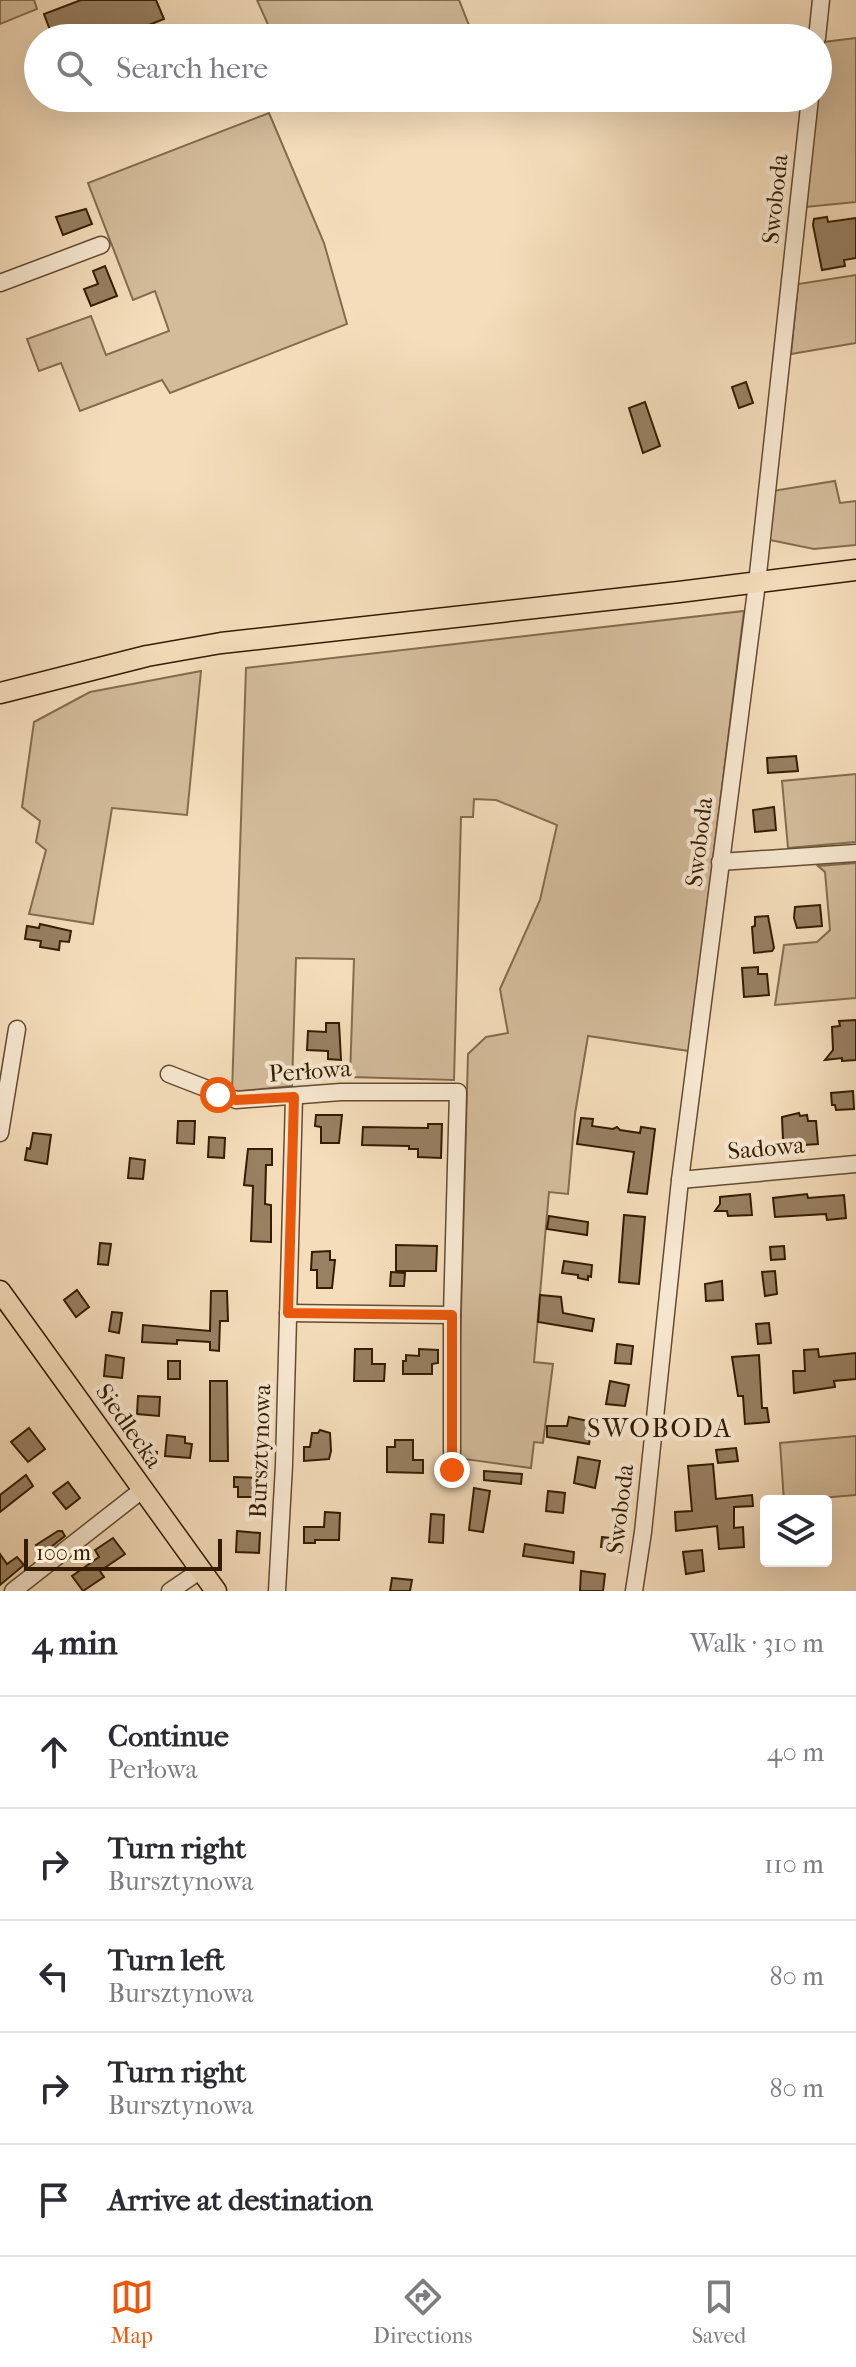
<!DOCTYPE html>
<meta charset="utf-8">
<style>
:root{--surface:#fff;--page:#f7f7f7;--text:#2b2b33;--muted:#7c7c81;--line:#e1e1e2;--accent:#ea580c}
body{margin:0;font-family:"IM FELL French Canon",serif;background:var(--page);color:var(--text)}
.controls{position:absolute;right:24px;bottom:24px;display:grid;overflow:hidden;border-radius:8px;box-shadow:0 8px 32px #0002}
.controls button{width:72px;height:72px;display:grid;place-items:center;padding:0;border:0;border-bottom:2px solid var(--line);background:var(--surface);color:var(--text);font:40px sans-serif}
.scale{position:absolute;left:24px;bottom:20px;width:198px;box-sizing:border-box;padding-left:8px;border:4px solid #341c01;border-top:0;font-size:22px;line-height:28px;white-space:nowrap;color:#341c01;-webkit-text-stroke:6px #f8e9d3;paint-order:stroke}
.stop{position:absolute;width:24px;height:24px;margin:-18px;border:6px solid #ea580c;border-radius:50%;background:#fff}
.stop.end{background:#ea580c;border-color:#fff;box-shadow:0 2px 8px #0008}
.list{margin:0;padding:0;list-style:none}
h2{display:flex;justify-content:space-between;align-items:center;height:104px;margin:0;padding:0 32px;font-size:34px}
h2 small{font-size:26px;font-weight:400;color:var(--muted)}
.list li{display:grid;grid-template-columns:52px 1fr auto;gap:24px;align-items:center;box-sizing:border-box;height:112px;padding:0 32px;border-top:2px solid var(--line)}
.list b{display:block;font-size:30px;white-space:nowrap}
.list p{margin:0;font-size:26px;white-space:nowrap;color:var(--muted)}
.list em{font-size:26px;font-style:normal;color:var(--muted)}
.icon{flex:none;width:44px;height:44px;fill:none;stroke:currentColor;stroke-width:2;stroke-linecap:round;stroke-linejoin:round}
.map{position:relative;flex:none;width:856px;height:1591px;overflow:hidden}
.search{position:absolute;background:var(--surface);box-shadow:0 8px 32px #0002;left:24px;right:24px;top:24px;height:88px;display:flex;align-items:center;gap:20px;box-sizing:border-box;padding:0 28px;border-radius:44px;color:var(--muted);font-size:30px}
.sheet{height:664px;background:var(--surface)}
nav{display:flex;justify-content:space-around;align-items:center;box-sizing:border-box;height:112px;border-top:2px solid var(--line);background:var(--surface);font-size:22px;color:var(--muted)}
nav a{display:grid;justify-items:center;gap:4px}
nav .on{color:var(--accent)}
.map>svg:first-child{display:block}
.green{fill:#d4bc9b;stroke:#846c4e;stroke-width:2}
.building{fill:#988062;stroke:#341c01;stroke-width:2}
.lines{fill:none;stroke-linecap:round;stroke-linejoin:round}
.minor-casing{stroke:#644c30;stroke-width:19}
.major-casing{stroke:#341c01;stroke-width:23}
.minor{stroke:#f8e9d3;stroke-width:16}
.major{stroke:#f5ddbb;stroke-width:20}
.route{stroke:#ea580c;stroke-width:10}
.labels{text-anchor:middle;stroke-width:8;stroke-linejoin:round;paint-order:stroke}
.street-label{font-size:24px;fill:#341c01;stroke:#f8e9d3}
.neighbourhood-label{font-size:26px;letter-spacing:2px;fill:#341c01;stroke:#f8e9d3}
</style>
<div class="map">
<svg width="856" height="1591" viewBox="0 0 856 1591">
<rect width="100%" height="100%" fill="#f5ddbb"/>
<filter id="stains"><feTurbulence type="fractalNoise" baseFrequency=".0025" numOctaves="4"/><feColorMatrix values="0 0 0 0 .2 0 0 0 0 .09 0 0 0 0 .02 0 0 0 .5 -.17"/></filter>
<radialGradient id="worn" r=".72"><stop offset=".6" stop-color="#630" stop-opacity="0"/><stop offset="1" stop-color="#630" stop-opacity=".3"/></radialGradient>
<g class="green">
<path d="M0 0H34L37 9 0 24Z"/>
<path d="M257 0H459L474 38H274Z"/>
<path d="M856 38V202L806 207 824 42Z"/>
<path d="M269 113 324 243 347 324 170 393 162 380 80 411 61 363 39 371 27 339 91 316 106 355 169 331 155 291 133 300 88 183Z"/>
<path d="M856 275V343L791 354 798 284Z"/>
<path d="M835 481 840 503 856 501V545L814 549 765 539 772 491Z"/>
<path d="M744 611 689 1051 588 1036 575 1114 568 1194 549 1192 534 1362 553 1364 543 1443 534 1442 531 1468 457 1458 468 1054 486 1037 508 1033 500 989 540 900 557 825 496 800 474 799 473 817H461L454 1080 350 1077 354 959 296 958 292 1086 232 1092 246 668Z"/>
<path d="M201 671 187 815 112 808 93 924 29 914 46 850 36 842 40 821 22 807 34 722 90 692Z"/>
<path d="M856 774V842L788 848 782 781Z"/>
<path d="M856 863V998L775 1005 784 945 817 942 830 930 825 872 818 866Z"/>
<path d="M856 1436V1495L784 1501 780 1443Z"/>
</g>
<g class="building">
<path d="M81 0H156L164 19 116 38H53L44 14Z"/>
<path d="M86 209 92 224 63 235 56 217Z"/>
<path d="M827 217 828 222 856 218V258L844 260 845 266 822 270 813 225 814 219Z"/>
<path d="M105 266 117 296 91 306 84 289 98 284 93 271Z"/>
<path d="M746 382 753 403 739 408 732 387Z"/>
<path d="M645 402 660 446 643 453 629 408Z"/>
<path d="M796 756 798 771 768 773 767 758Z"/>
<path d="M774 807 776 830 755 832 753 810Z"/>
<path d="M820 905 822 926 797 928 794 918 795 907Z"/>
<path d="M768 916 774 948 772 951 754 953 752 927 755 926V917Z"/>
<path d="M40 924 71 931 69 942 60 941 59 950 40 947 41 941 25 939 27 926 39 928Z"/>
<path d="M758 967V974H767L769 995 744 997 742 968Z"/>
<path d="M856 1020V1060L842 1061V1058L825 1060 833 1050 832 1027 840 1026 839 1021Z"/>
<path d="M326 1023H339L341 1060 328 1059V1051L307 1050 308 1031 326 1032Z"/>
<path d="M853 1091 854 1109 836 1110 835 1105H832L831 1093Z"/>
<path d="M799 1113 800 1116 807 1115 808 1121H816L818 1144 804 1145V1141L783 1140 782 1117Z"/>
<path d="M316 1115H342L339 1143H321V1127L315 1126Z"/>
<path d="M581 1118 593 1119 592 1126 613 1129 617 1127 620 1130 640 1133 641 1127 655 1129 647 1194 628 1192 634 1152 577 1144Z"/>
<path d="M178 1121H195L194 1144 177 1143Z"/>
<path d="M428 1124H442L441 1158 418 1157V1149H409V1146L362 1145 363 1127 428 1128Z"/>
<path d="M33 1133 51 1135 47 1164 25 1160 27 1148 30 1149Z"/>
<path d="M209 1137 225 1138 224 1158 208 1157Z"/>
<path d="M248 1149H272V1165H266L265 1204 271 1205V1242L251 1241 253 1186 244 1185Z"/>
<path d="M130 1158 145 1160 143 1179 128 1178Z"/>
<path d="M750 1194 752 1215 728 1216 727 1211H715L720 1204V1197Z"/>
<path d="M807 1194 808 1198 844 1195 846 1218 827 1220 826 1214 775 1217 773 1198Z"/>
<path d="M624 1215 645 1217 639 1284 619 1282Z"/>
<path d="M549 1216 588 1222 587 1235 547 1229Z"/>
<path d="M100 1243 111 1244 108 1265 98 1264Z"/>
<path d="M396 1245 437 1246 436 1271H396Z"/>
<path d="M784 1246 785 1259 771 1260 770 1247Z"/>
<path d="M330 1251V1260H335L332 1288H317V1270H311L312 1252Z"/>
<path d="M564 1261 592 1265 591 1277 588 1276V1280L578 1278V1275L562 1273Z"/>
<path d="M775 1271 777 1294 765 1296 762 1272Z"/>
<path d="M391 1272 405 1273 404 1286H390Z"/>
<path d="M722 1281 723 1300 706 1301 705 1284Z"/>
<path d="M77 1290 89 1307 76 1317 64 1300Z"/>
<path d="M211 1291H227L228 1321H220L219 1351 210 1350V1342L177 1340V1344L142 1342 143 1325 210 1331Z"/>
<path d="M540 1295 561 1297 563 1313 594 1319 592 1331 538 1322Z"/>
<path d="M112 1312 122 1313 119 1333 109 1331Z"/>
<path d="M769 1323 771 1343 758 1344 756 1324Z"/>
<path d="M617 1344 633 1346 631 1364 615 1363Z"/>
<path d="M355 1349H372V1364H385L384 1381H354Z"/>
<path d="M419 1349 438 1350V1363L432 1364V1374H403V1361H406V1355L419 1356Z"/>
<path d="M818 1349 819 1357 856 1353V1379L834 1381 835 1387 794 1393 793 1371H805L804 1350Z"/>
<path d="M106 1355 124 1358 122 1378 104 1376Z"/>
<path d="M759 1355 762 1408H767L769 1422 745 1424 743 1396H738L732 1357Z"/>
<rect x="168" y="1361" width="12" height="18"/>
<path d="M210 1381H227L228 1461H210Z"/>
<path d="M610 1381 629 1385 625 1406 606 1404Z"/>
<path d="M138 1396 160 1397 159 1416 137 1414Z"/>
<path d="M569 1417 593 1422 589 1444 547 1437V1426H567Z"/>
<path d="M29 1428 45 1449 28 1462 11 1442Z"/>
<path d="M320 1430 330 1433 331 1451 329 1459 304 1461V1447H310L312 1433H318Z"/>
<path d="M167 1435 185 1437V1443L192 1444 190 1458 165 1456Z"/>
<path d="M395 1440H413V1460H423V1473L387 1472V1447H395Z"/>
<path d="M736 1448 738 1461 718 1463 716 1450Z"/>
<path d="M144 1451 157 1452 156 1463 144 1462Z"/>
<path d="M578 1457 600 1461 595 1488 574 1483Z"/>
<path d="M713 1464 716 1499 752 1495 753 1506 734 1507V1528L743 1527 744 1547 719 1549 717 1526 676 1531 675 1512 692 1511 688 1466Z"/>
<path d="M484 1471 522 1474 521 1484 484 1480Z"/>
<path d="M26 1475 33 1486 0 1512V1495Z"/>
<path d="M234 1477 267 1478V1497H238V1487H234Z"/>
<path d="M68 1482 80 1498 66 1509 53 1493Z"/>
<path d="M474 1488 490 1491 483 1532 469 1530Z"/>
<path d="M548 1491 565 1493 563 1513 546 1511Z"/>
<path d="M325 1512 340 1513 339 1540H315V1543H304V1527H324Z"/>
<path d="M431 1514 444 1515 443 1543 429 1542Z"/>
<path d="M58 1531H62L65 1536 42 1554 36 1545Z"/>
<path d="M237 1531 260 1533 259 1553 236 1552Z"/>
<path d="M602 1537 620 1539 618 1550 601 1547Z"/>
<path d="M113 1538 125 1554 100 1571 104 1577 83 1591 72 1576 99 1557 95 1550Z"/>
<path d="M525 1544 574 1552 573 1563 523 1556Z"/>
<path d="M702 1550 704 1571 686 1574 683 1552Z"/>
<path d="M0 1554 7 1564 17 1557 24 1565 0 1585Z"/>
<path d="M581 1571 605 1574 603 1591H580Z"/>
<path d="M392 1578 412 1580 410 1591H390Z"/>
</g>
<g class="lines">
<defs>
<g id="minor">
<path d="M817 38 821 0"/>
<path d="M0 283 101 245"/>
<path d="M720 862 856 853"/>
<path d="M169 1074 236 1100 341 1092H458L452 1315V1470"/>
<path d="M0 1133 17 1029"/>
<path d="M680 1180 856 1164"/>
<path d="M288 1313 452 1315"/>
<path d="M13 1591 142 1490"/>
<path d="M170 1591 201 1570"/>
<path d="M277 1591 284 1465 294 1097"/>
<path d="M634 1591 643 1532 680 1180 757 583 810 98"/>
</g>
<g id="major">
<path d="M0 693 147 656 221 643 679 592 856 570"/>
<path d="M0 1291 216 1591"/>
</g>
</defs>
<use href="#minor" class="minor-casing"/>
<use href="#major" class="major-casing"/>
<use href="#minor" class="minor"/>
<use href="#major" class="major"/>
</g>
<g class="lines">
<path class="route" d="M218 1095 236 1100 294 1097 288 1313 452 1315V1470"/>
</g>
<g class="labels">
<g class="street-label">
<text transform="translate(775 199) rotate(-84)" y="8">Swoboda</text>
<text transform="translate(699 842) rotate(-83)" y="8">Swoboda</text>
<text transform="translate(310 1071) rotate(-4)" y="8">Perłowa</text>
<text transform="translate(766 1148) rotate(-5)" y="8">Sadowa</text>
<text transform="translate(129 1426) rotate(55)" y="8">Siedlecka</text>
<text transform="translate(260 1451) rotate(-88)" y="8">Bursztynowa</text>
<text transform="translate(620 1509) rotate(-83)" y="8">Swoboda</text>
</g>
<g class="neighbourhood-label">
<text x="660" y="1437">SWOBODA</text>
</g>
</g>
<rect width="100%" height="100%" filter="url(#stains)"/>
<rect width="100%" height="100%" fill="url(#worn)"/>
</svg>
<div class="controls">
<button><svg class="icon" aria-label="layers" viewBox="0 0 24 24"><path d="M12 4l9 5-9 5-9-5zM3 14l9 5 9-5"/></svg></button>
</div>
<div class="scale">100 m</div>
<div class="stop" style="left:218px;top:1095px"></div>
<div class="stop end" style="left:452px;top:1470px"></div>
<div class="search"><svg class="icon" aria-label="search" viewBox="0 0 24 24"><circle cx="10" cy="10" r="6"/><path d="M15 15l6 6"/></svg>Search here</div>
</div>
<section class="sheet">
<h2>4 min<small>Walk · 310 m</small></h2>
<ul class="list">
<li><svg class="icon" aria-label="ahead" viewBox="0 0 24 24"><path d="M12 20V5M6 11l6-6 6 6"/></svg><div><b>Continue</b><p>Perłowa</p></div><em>40 m</em></li>
<li><svg class="icon" aria-label="right" viewBox="0 0 24 24"><path d="M7 20v-9h11M14 6l5 5-5 5"/></svg><div><b>Turn right</b><p>Bursztynowa</p></div><em>110 m</em></li>
<li><svg class="icon" aria-label="left" viewBox="0 0 24 24"><path d="M17 20v-9H6M10 6l-5 5 5 5"/></svg><div><b>Turn left</b><p>Bursztynowa</p></div><em>80 m</em></li>
<li><svg class="icon" aria-label="right" viewBox="0 0 24 24"><path d="M7 20v-9h11M14 6l5 5-5 5"/></svg><div><b>Turn right</b><p>Bursztynowa</p></div><em>80 m</em></li>
<li><svg class="icon" aria-label="arrive" viewBox="0 0 24 24"><path d="M6 21V4h12l-3 4 3 4H6"/></svg><div><b>Arrive at destination</b></div></li>
</ul>
</section>
<nav>
<a class="on"><svg class="icon" aria-label="map" viewBox="0 0 24 24"><path d="M3 6l6-2 6 2 6-2v14l-6 2-6-2-6 2zM9 4v14M15 6v14"/></svg>Map</a>
<a><svg class="icon" aria-label="directions" viewBox="0 0 24 24"><path d="M12 3l9 9-9 9-9-9zM9 14v-3h6M13 9l2 2-2 2"/></svg>Directions</a>
<a><svg class="icon" aria-label="saved" viewBox="0 0 24 24"><path d="M7 4h10v16l-5-4-5 4z"/></svg>Saved</a>
</nav>
